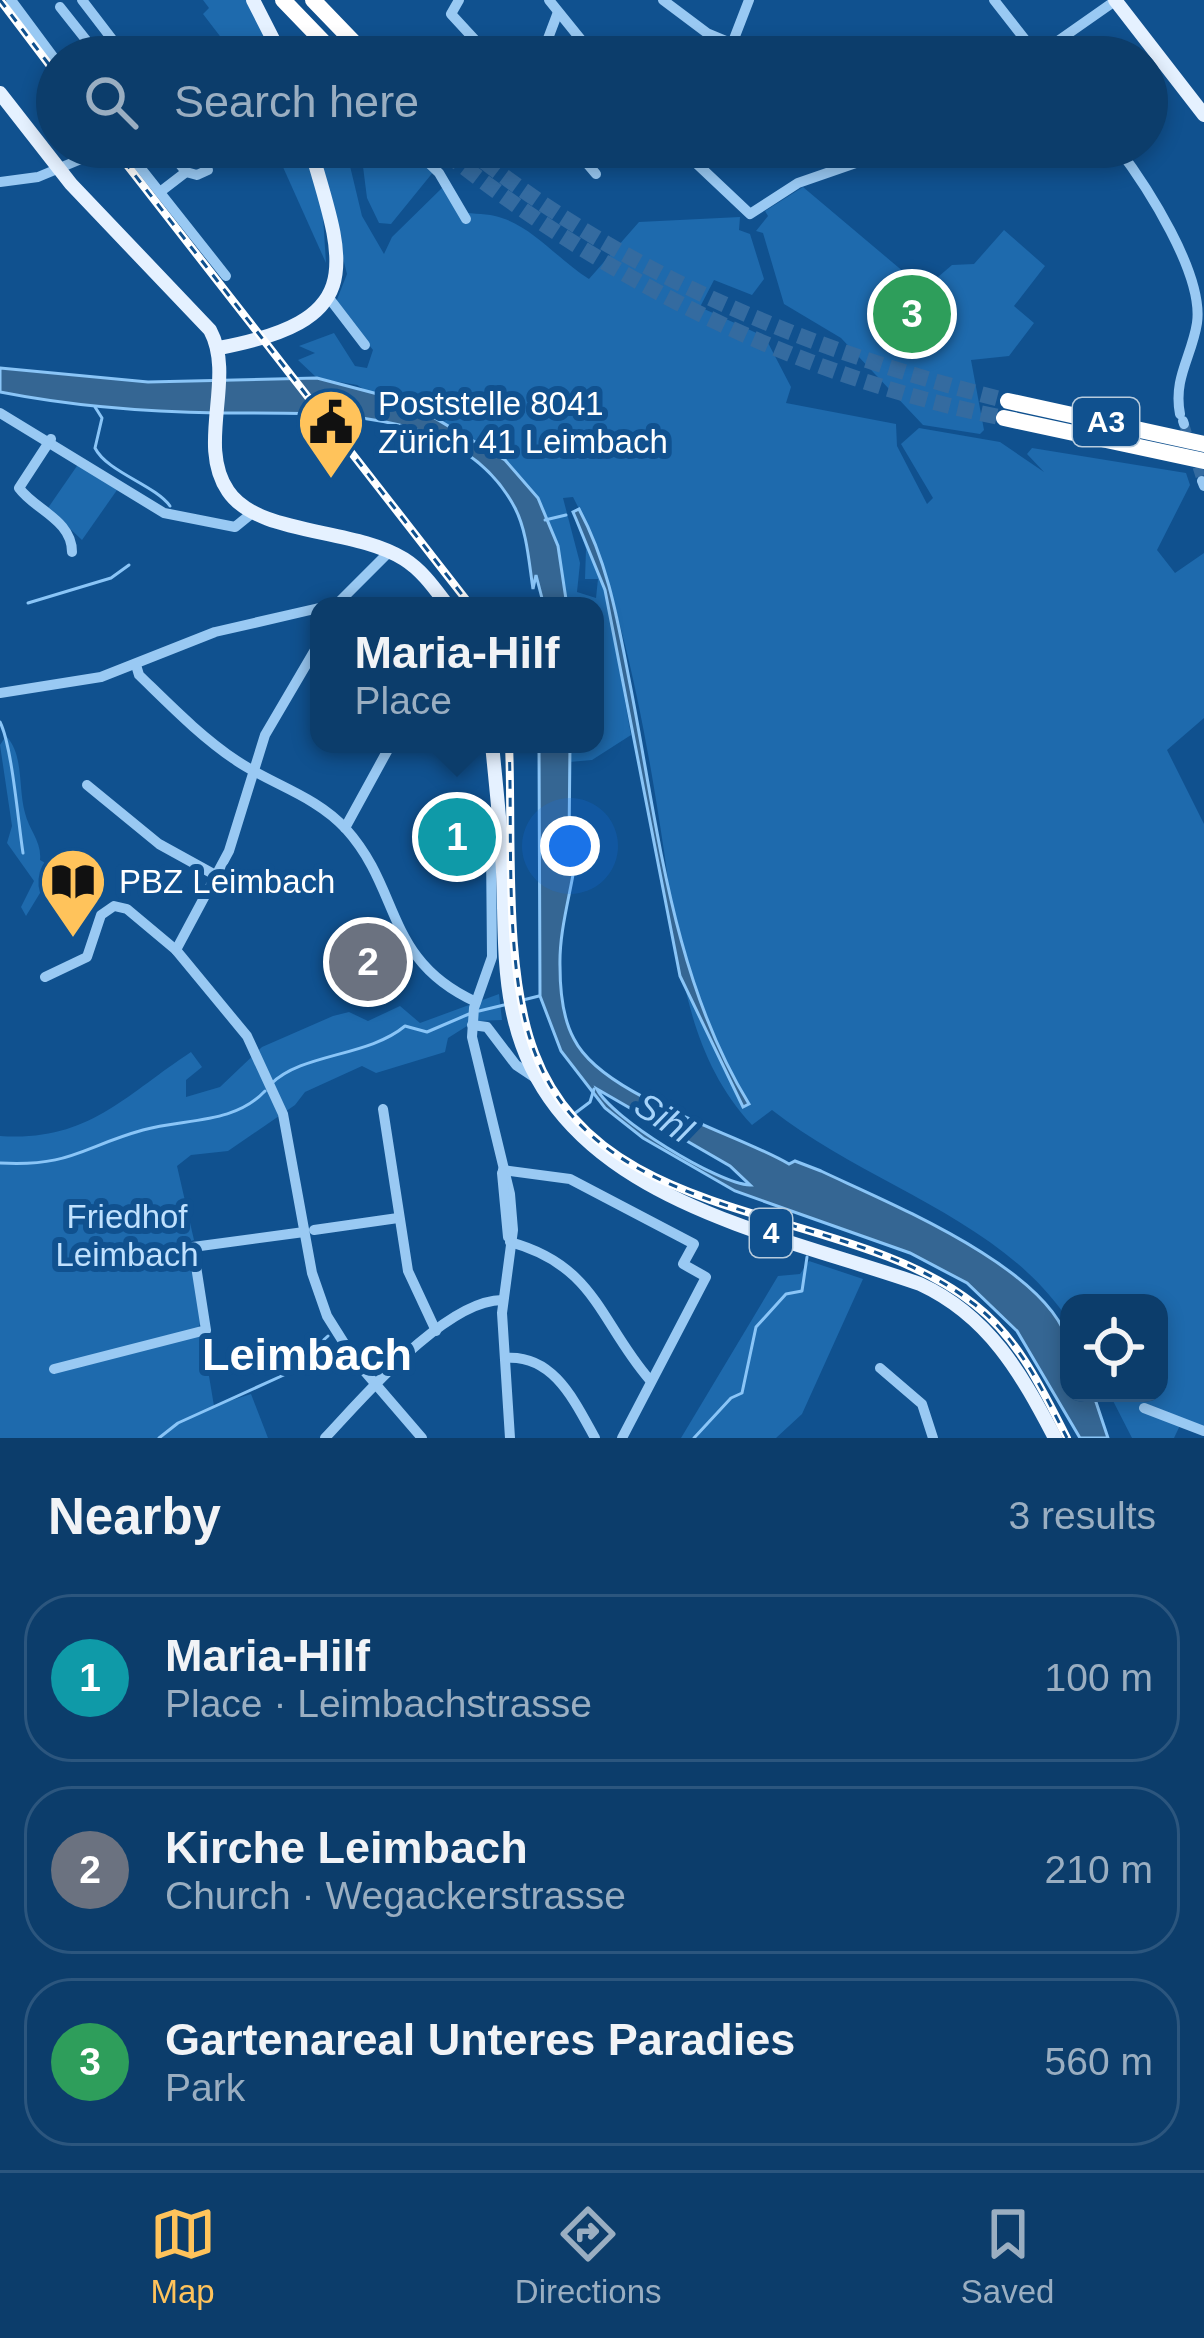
<!DOCTYPE html>
<meta charset="utf-8">
<style>
:root{--surface:#0c3d6b;--page:#154471;--text:#f1f3f6;--muted:#9aaec1;--line:#2c567e;--accent:#ffc35b}
body{margin:0;font-family:Arial,sans-serif;background:var(--page);color:var(--text)}
.controls{position:absolute;right:36px;bottom:36px;display:grid;overflow:hidden;border-radius:24px;box-shadow:0 6px 18px #0003}
.controls button{width:108px;height:108px;display:grid;place-items:center;padding:0;border:0;border-bottom:3px solid var(--line);background:var(--surface);color:var(--text);font:60px sans-serif}
.you{position:absolute;left:570px;top:846px;width:42px;height:42px;margin:-30px;border:9px solid #fff;border-radius:50%;background:#1a73e8;box-shadow:0 0 0 18px #1a73e833}
.badge{display:grid;place-items:center;width:78px;height:78px;border-radius:50%;background:var(--accent);color:#fff;font-size:39px;font-weight:700}
.pin{position:absolute;translate:-50% -50%;border:6px solid #fff;box-shadow:0 3px 12px #0006}
.popup{position:absolute;left:310px;top:597px;width:294px;height:156px;box-sizing:border-box;display:grid;place-content:center;border-radius:24px;background:var(--surface);filter:drop-shadow(0 3px 9px #0005);font-size:39px;white-space:nowrap;color:var(--muted)}
.popup b{font-size:45px;color:var(--text)}
.popup::after{content:'';position:absolute;left:50%;top:100%;margin-left:-24px;border:24px solid transparent;border-top-color:var(--surface)}
.list{margin:0;padding:0;list-style:none}
h2{display:flex;justify-content:space-between;align-items:center;height:156px;margin:0;padding:0 48px;font-size:51px}
h2 small{font-size:39px;font-weight:400;color:var(--muted)}
.list li{display:grid;grid-template-columns:78px 1fr auto;gap:36px;align-items:center;box-sizing:border-box;height:168px;margin:0 24px 24px;padding:0 24px;border:3px solid var(--line);border-radius:48px}
.list b{display:block;font-size:45px;white-space:nowrap}
.list p{margin:0;font-size:39px;white-space:nowrap;color:var(--muted)}
.list em{font-size:39px;font-style:normal;color:var(--muted)}
.icon{flex:none;width:66px;height:66px;fill:none;stroke:currentColor;stroke-width:2;stroke-linecap:round;stroke-linejoin:round}
.map{position:relative;flex:none;width:1204px;height:1438px;overflow:hidden}
.search{position:absolute;background:var(--surface);box-shadow:0 6px 18px #0003;left:36px;right:36px;top:36px;height:132px;display:flex;align-items:center;gap:30px;box-sizing:border-box;padding:0 42px;border-radius:66px;color:var(--muted);font-size:45px}
.sheet{height:732px;background:var(--surface)}
nav{display:flex;justify-content:space-around;align-items:center;box-sizing:border-box;height:168px;border-top:3px solid var(--line);background:var(--surface);font-size:33px;color:var(--muted)}
nav a{display:grid;justify-items:center;gap:6px}
nav .on{color:var(--accent)}
.map>svg:first-child{display:block}
.green{fill:#1e6aad}
.water{fill:#356693;stroke:#8ac5f7;stroke-width:3;fill-rule:evenodd}
.lines{fill:none;stroke-linecap:round;stroke-linejoin:round}
.stream{stroke:#8ac5f7;stroke-width:3}
.minor-tunnel{stroke:#346ba0;stroke-width:10;stroke-dasharray:10 5;stroke-linecap:butt}
.highway-tunnel{stroke:#346ba0;stroke-width:16;stroke-dasharray:16 8;stroke-linecap:butt}
.minor{stroke:#99c9f3;stroke-width:10}
.major{stroke:#e5f1ff;stroke-width:14}
.highway{stroke:#fff;stroke-width:16}
.rail-casing{stroke:#fff;stroke-width:8}
.rail{stroke:#10518f;stroke-width:3;stroke-dasharray:9;stroke-linecap:butt}
.labels{text-anchor:middle;stroke-width:12;stroke-linejoin:round;paint-order:stroke}
.shield{fill:#10518f;stroke:#b7cbdd;stroke-width:3}
.shield-label{font-size:30px;font-weight:bold;fill:#fff}
.poi-label{font-size:33px;fill:#fff;stroke:#10518f;text-anchor:start}
.park-label{font-size:33px;fill:#c0e1fe;stroke:#10518f}
.water-label{font-size:36px;font-style:italic;fill:#a5d3fa;stroke:#10518f}
.district-label{font-size:45px;font-weight:bold;fill:#fff;stroke:#10518f}
</style>
<div class="map">
<svg width="1204" height="1438" viewBox="0 0 1204 1438">
<rect width="100%" height="100%" fill="#10518f"/>
<g class="green">
<path d="M203 0H248L275 57H236L203 14 209 8Z"/>
<path d="M274 147H309L322 201 326 263Z"/>
<path d="M353 147H408L434 171 391 224 379 223 367 198 361 151Z"/>
<path d="M332 154 350 166 362 216 384 254 392 237 443 187 457 212C469 214 483 213 495 216 531 224 558 260 589 279L639 222 740 217 739 230 750 234 764 279 752 295 714 280 700 307 765 337 791 387 786 403 896 424 897 446 927 504 933 498 901 444 919 428 1000 442 1044 472 1027 454 1032 448 1186 473 1190 485 1157 550 1175 573 1204 553V718L1167 750 1204 824V1427L1183 1419 1174 1438H1132L1109 1393H1159V1303H1069V1321C1001 1218 867 1185 772 1110L752 1125C682 1050 678 947 664 851 648 745 622 590 573 497L563 498 580 563 577 592 596 598 598 579H585L586 549 576 519 605 589 631 735 592 760 569 762 570 744H595V606H567L558 546 538 498 357 385 317 378 298 360 315 353 299 346 334 333 355 366 367 368 373 350 336 302 347 274 319 163Z"/>
<path d="M803 187 924 289 952 265 974 264 1004 230 1045 266 1014 306 1034 323 1009 356 971 360 984 430 980 434 923 425 841 338 784 304 763 233 756 231 768 216 765 211Z"/>
<path d="M79 463 117 490 82 540 48 508Z"/>
<path d="M6 736C24 754 18 788 25 813 29 830 42 842 40 860L47 864 62 857 94 884 84 895 54 870 26 916 21 907 34 881 7 843 12 826 0 745Z"/>
<path d="M499 994 502 1020 475 1021 448 1038 445 1052 376 1073 362 1066 305 1092 295 1105 228 1151 191 1155 177 1166 194 1240 188 1242 201 1322 197 1330 49 1369 202 1334 214 1406 251 1394 268 1438H0V1136C88 1142 124 1096 191 1052L202 1067 186 1080V1097L220 1087 262 1047 333 1016 349 1012 368 1021 400 1006 420 1023Z"/>
<path d="M809 1261 863 1279 802 1414 776 1438H681L778 1276 800 1274Z"/>
</g>
<g class="water">
<path d="M0 368 148 382 317 378 408 402 505 460 538 498 558 546 567 606H544L536 575 533 589C529 563 527 531 515 508 460 403 317 414 219 413 146 412 71 406 0 392Z"/>
<path d="M579 509C609 565 618 623 630 684 658 826 672 979 749 1104L743 1107 680 976 605 590 576 519 573 512Z"/>
<path d="M539 744H570L569 843 576 857C571 893 559 930 560 966 560 989 563 1019 574 1039 603 1097 735 1132 789 1164L795 1161 821 1171C886 1202 1053 1269 1069 1346 1072 1360 1069 1378 1069 1393H1093L1108 1438H1080L1017 1331 967 1283 910 1253 735 1191 643 1138 605 1108 561 1051 540 996ZM597 1089 730 1166 750 1185C718 1184 611 1118 597 1089Z"/>
</g>
<g class="lines">
<g class="stream">
<path d="M95 407 102 418 95 448C107 472 155 485 170 506"/>
<path d="M545 520 566 515"/>
<path d="M28 603 111 578 129 565"/>
<path d="M0 722C12 746 18 821 23 853"/>
<path d="M519 1001 539 996"/>
<path d="M479 1011 504 1005"/>
<path d="M271 1084C302 1053 368 1057 405 1026L427 1032 469 1014"/>
<path d="M574 1114 590 1102 594 1089"/>
<path d="M0 1163C70 1167 82 1147 143 1130 184 1118 233 1125 265 1091"/>
<path d="M159 1438 178 1423 286 1374 328 1336"/>
<path d="M694 1438 731 1398 742 1393 756 1327 786 1294 802 1291 807 1257"/>
</g>
<path class="minor-tunnel" d="M1184 424 1202 481"/>
<g class="highway-tunnel">
<path d="M466 147C624 275 812 352 1008 401"/>
<path d="M446 153C608 281 801 378 1004 418"/>
</g>
<g class="minor">
<path d="M11 0 57 62"/>
<path d="M82 0 115 43 116 56"/>
<path d="M459 0 451 14 475 40"/>
<path d="M549 0 595 57"/>
<path d="M663 0 707 33 764 57"/>
<path d="M994 0 1038 56"/>
<path d="M60 7 98 55 117 57"/>
<path d="M541 57 558 12"/>
<path d="M727 57 749 0"/>
<path d="M1035 57 1115 1"/>
<path d="M124 147 226 276"/>
<path d="M412 147 439 173 466 219"/>
<path d="M573 147 596 174"/>
<path d="M679 147 750 214 798 183 902 147"/>
<path d="M1117 147C1146 185 1204 274 1197 323 1192 356 1173 378 1180 414"/>
<path d="M186 172 197 175 208 170"/>
<path d="M0 182 38 177 110 147"/>
<path d="M160 192 186 172 166 147"/>
<path d="M329 298 365 345"/>
<path d="M0 413 164 513 235 527 251 514"/>
<path d="M1183 421 1184 424"/>
<path d="M51 439 19 488C35 510 72 520 72 552"/>
<path d="M1202 481 1204 486"/>
<path d="M335 606 389 552"/>
<path d="M136 665 139 675C170 705 201 737 237 761 273 785 316 796 346 829 402 891 384 960 476 1002"/>
<path d="M0 693 101 677 215 632 319 608"/>
<path d="M87 785 159 844 217 876"/>
<path d="M345 828 391 744"/>
<path d="M499 832 491 848 492 957 474 1008 472 1037 510 1194 513 1230 502 1313 510 1438"/>
<path d="M176 950 229 851 265 735 319 643"/>
<path d="M45 977 87 957 101 915 114 906 127 909 176 950 247 1036 283 1114 312 1273 327 1316 354 1359 422 1438"/>
<path d="M472 1025 487 1027 516 1065 534 1077"/>
<path d="M383 1109 408 1271 436 1331"/>
<path d="M503 1170 570 1179 694 1244 683 1264 706 1277 622 1438"/>
<path d="M502 1173 508 1237"/>
<path d="M314 1230 398 1218"/>
<path d="M510 1242C595 1265 600 1322 649 1379"/>
<path d="M505 1358C553 1354 574 1400 595 1438"/>
<path d="M880 1368 922 1404 933 1438"/>
<path d="M54 1369 206 1330 193 1247 304 1232"/>
<path d="M1144 1408 1204 1431"/>
<path d="M325 1438C362 1399 446 1299 503 1300"/>
</g>
<g class="major">
<path d="M253 0 282 57"/>
<path d="M1115 0 1204 115"/>
<path d="M0 93 71 184 210 330C236 378 196 444 228 491 258 536 353 527 404 559 423 571 435 589 448 606"/>
<path d="M219 348C368 320 346 267 310 147"/>
<path d="M492 744C496 786 501 829 503 872 505 917 503 964 512 1008 549 1197 766 1230 920 1284 989 1316 1021 1373 1055 1438"/>
</g>
<g class="highway">
<path d="M283 0 338 57"/>
<path d="M313 0 368 57"/>
<path d="M439 147 446 153"/>
<path d="M1008 401 1204 444"/>
<path d="M1004 418 1204 461"/>
</g>
<defs>
<g id="rail">
<path d="M0 0 57 75"/>
<path d="M113 147 471 606"/>
<path d="M509 744C513 835 503 970 535 1053 602 1231 845 1202 974 1304 1019 1339 1042 1389 1067 1438"/>
</g>
</defs>
<use href="#rail" class="rail-casing"/>
<use href="#rail" class="rail"/>
</g>
<defs>
<symbol id="civic-pin" viewBox="-11 -11 22 30"><path d="M0 17L-7.5 6A9.5 9.5 0 1 1 7.5 6Z" fill="#ffc35b" stroke="#10518f"/><path d="M-.6-6.5H3V-4.5H.6V-3L4-1V1h2V6H-6V1h2V-1L-.6-3ZM-1.2 2.5V6h2.4V2.5Z" fill="#111"/></symbol>
<symbol id="library-pin" viewBox="-11 -11 22 30"><path d="M0 17L-7.5 6A9.5 9.5 0 1 1 7.5 6Z" fill="#ffc35b" stroke="#10518f"/><path d="M-6-4Q-3-5.5-.7-3.5V5Q-3 3-6 4ZM6-4Q3-5.5 .7-3.5V5Q3 3 6 4Z" fill="#111"/></symbol>
</defs>
<g fill-rule="evenodd">
<use href="#civic-pin" x="293" y="384" width="76" height="104"/>
<use href="#library-pin" x="35" y="843" width="76" height="104"/>
</g>
<g class="labels">
<g class="shield">
<rect x="1073" y="398" width="66" height="48" rx="9"/>
<rect x="750" y="1209" width="42" height="48" rx="9"/>
</g>
<g class="shield-label">
<text x="1106" y="432">A3</text>
<text x="771" y="1243">4</text>
</g>
<g class="poi-label">
<text x="378" y="415">Poststelle 8041<tspan x="378" dy="38">Zürich 41 Leimbach</tspan></text>
<text x="119" y="893">PBZ Leimbach</text>
</g>
<g class="park-label">
<text x="127" y="1228">Friedhof<tspan x="127" dy="38">Leimbach</tspan></text>
</g>
<g class="water-label">
<text transform="translate(664 1117) rotate(33)" y="13">Sihl</text>
</g>
<g class="district-label">
<text x="307" y="1370">Leimbach</text>
</g>
</g>
</svg>
<div class="controls">
<button><svg class="icon" aria-label="locate" viewBox="0 0 24 24"><circle cx="12" cy="12" r="6"/><path d="M12 2v4M12 18v4M2 12h4M18 12h4"/></svg></button>
</div>
<div class="you"></div>
<div class="pin badge" style="left:457px;top:837px;background:#0f9aa8">1</div>
<div class="popup"><b>Maria-Hilf</b>Place</div>
<div class="pin badge" style="left:368px;top:962px;background:#6b7280">2</div>
<div class="pin badge" style="left:912px;top:314px;background:#2e9e5b">3</div>
<div class="search"><svg class="icon" aria-label="search" viewBox="0 0 24 24"><circle cx="10" cy="10" r="6"/><path d="M15 15l6 6"/></svg>Search here</div>
</div>
<section class="sheet">
<h2>Nearby<small>3 results</small></h2>
<ul class="list">
<li><span class="badge" style="background:#0f9aa8">1</span><div><b>Maria-Hilf</b><p>Place · Leimbachstrasse</p></div><em>100 m</em></li>
<li><span class="badge" style="background:#6b7280">2</span><div><b>Kirche Leimbach</b><p>Church · Wegackerstrasse</p></div><em>210 m</em></li>
<li><span class="badge" style="background:#2e9e5b">3</span><div><b>Gartenareal Unteres Paradies</b><p>Park</p></div><em>560 m</em></li>
</ul>
</section>
<nav>
<a class="on"><svg class="icon" aria-label="map" viewBox="0 0 24 24"><path d="M3 6l6-2 6 2 6-2v14l-6 2-6-2-6 2zM9 4v14M15 6v14"/></svg>Map</a>
<a><svg class="icon" aria-label="directions" viewBox="0 0 24 24"><path d="M12 3l9 9-9 9-9-9zM9 14v-3h6M13 9l2 2-2 2"/></svg>Directions</a>
<a><svg class="icon" aria-label="saved" viewBox="0 0 24 24"><path d="M7 4h10v16l-5-4-5 4z"/></svg>Saved</a>
</nav>
